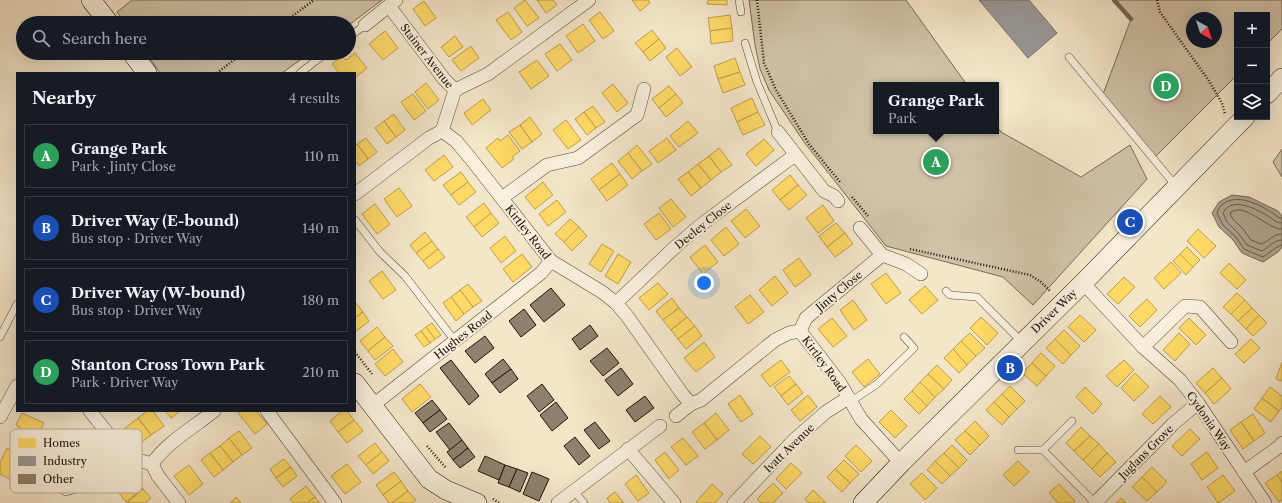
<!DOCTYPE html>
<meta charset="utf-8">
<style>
:root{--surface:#171b24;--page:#20242c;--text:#f1f3f6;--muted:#9ea1a6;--line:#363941;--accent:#c59692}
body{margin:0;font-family:"Libre Caslon Text",serif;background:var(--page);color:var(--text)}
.controls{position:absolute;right:12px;top:12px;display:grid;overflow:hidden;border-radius:0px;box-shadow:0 4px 16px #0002}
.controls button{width:36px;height:36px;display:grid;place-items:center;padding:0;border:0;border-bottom:1px solid var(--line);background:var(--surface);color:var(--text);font:20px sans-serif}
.compass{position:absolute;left:1186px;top:12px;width:36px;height:36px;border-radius:50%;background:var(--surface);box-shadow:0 4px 16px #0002;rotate:141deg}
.you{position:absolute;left:704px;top:283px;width:14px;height:14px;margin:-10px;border:3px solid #fff;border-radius:50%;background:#1a73e8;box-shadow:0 0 0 6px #1a73e833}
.badge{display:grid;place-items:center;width:26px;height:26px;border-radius:50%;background:var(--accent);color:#fff;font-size:13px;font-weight:700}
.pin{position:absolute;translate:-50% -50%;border:2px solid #fff;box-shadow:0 1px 4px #0006}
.popup{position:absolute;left:873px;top:82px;width:126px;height:52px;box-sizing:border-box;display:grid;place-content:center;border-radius:0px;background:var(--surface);filter:drop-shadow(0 1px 3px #0005);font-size:13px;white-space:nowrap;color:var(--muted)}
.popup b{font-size:15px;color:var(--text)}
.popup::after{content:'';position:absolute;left:50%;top:100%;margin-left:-8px;border:8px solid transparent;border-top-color:var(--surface)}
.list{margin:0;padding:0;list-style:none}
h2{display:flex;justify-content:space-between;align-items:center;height:52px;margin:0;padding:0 16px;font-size:17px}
h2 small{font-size:13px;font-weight:400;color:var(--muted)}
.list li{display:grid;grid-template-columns:26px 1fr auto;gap:12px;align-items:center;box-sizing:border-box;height:64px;margin:0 8px 8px;padding:0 8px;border:1px solid var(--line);border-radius:0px}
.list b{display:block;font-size:15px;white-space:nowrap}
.list p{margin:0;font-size:13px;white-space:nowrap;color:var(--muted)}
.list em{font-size:13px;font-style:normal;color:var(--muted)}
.icon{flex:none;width:22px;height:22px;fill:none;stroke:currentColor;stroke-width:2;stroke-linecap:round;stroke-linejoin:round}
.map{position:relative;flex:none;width:1282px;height:503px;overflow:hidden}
.search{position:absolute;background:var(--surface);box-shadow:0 4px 16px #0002;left:16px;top:16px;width:340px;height:44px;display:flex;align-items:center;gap:10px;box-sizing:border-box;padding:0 14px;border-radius:22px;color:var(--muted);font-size:15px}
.panel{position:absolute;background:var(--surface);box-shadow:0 4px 16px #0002;left:16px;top:72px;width:340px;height:340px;border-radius:0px}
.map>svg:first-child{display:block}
.green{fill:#d0c2a8;stroke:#786a58;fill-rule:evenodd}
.water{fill:#ac9e88;stroke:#746655}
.homes{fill:#ffd966;stroke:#bc9e4a}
.industry{fill:#999;stroke:#75716e}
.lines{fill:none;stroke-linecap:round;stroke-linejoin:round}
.shore{stroke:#665848;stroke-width:1}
.stream{stroke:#746655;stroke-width:4.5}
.building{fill:#8e816d;stroke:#201309}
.lane-casing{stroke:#554839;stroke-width:8}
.street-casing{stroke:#554839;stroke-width:14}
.secondary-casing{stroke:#201309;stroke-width:20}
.path{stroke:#201309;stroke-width:2.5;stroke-dasharray:1 2;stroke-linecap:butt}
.lane{stroke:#f8efdc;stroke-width:7}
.street{stroke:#f8efdc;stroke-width:13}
.secondary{stroke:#f8efdc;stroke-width:19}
.labels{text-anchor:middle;stroke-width:4;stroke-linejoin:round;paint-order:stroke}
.street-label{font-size:11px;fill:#201309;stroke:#f8efdc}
.key{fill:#f8efdc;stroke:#b7ad9d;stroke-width:1}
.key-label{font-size:11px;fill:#201309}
</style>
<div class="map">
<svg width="1282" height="503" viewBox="0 0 1282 503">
<rect width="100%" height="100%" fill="#f4e6c9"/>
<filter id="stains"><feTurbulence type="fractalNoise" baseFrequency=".005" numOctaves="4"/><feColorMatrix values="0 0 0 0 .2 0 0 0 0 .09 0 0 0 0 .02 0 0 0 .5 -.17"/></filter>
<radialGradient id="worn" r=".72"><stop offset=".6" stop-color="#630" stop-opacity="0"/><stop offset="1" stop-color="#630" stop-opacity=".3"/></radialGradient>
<g class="green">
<path d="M132 0H382L349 25V23H125L117 12Z"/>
<path d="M749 0H906L967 85H876V131H996V125L1001 132 1081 177 1130 145 1147 179 1033 305 1003 277 886 246 804 142 769 90 760 69 755 45Z"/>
<path d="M1115 0H1282V29L1267 44V15H1237V75L1153 159 1102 97 1131 19ZM1192 18H1216V42H1192Z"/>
<path d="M146 53H310L282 73H160Z"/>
<path d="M1282 149V177L1273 162Z"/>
</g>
<path class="water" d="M1232 195 1249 197 1278 211 1282 216V247L1278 252 1263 262 1242 253 1233 240 1219 227 1212 213 1219 202Z"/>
<g class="homes">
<path d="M525 0 539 18 527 26 514 8Z"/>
<path d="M537 0H553L557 5 546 13Z"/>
<path d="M632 0H648L650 3 640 11Z"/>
<path d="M708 0H727V5L707 4Z"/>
<path d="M424 1 436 18 425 26 413 9Z"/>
<path d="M508 12 522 32 511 40 496 20Z"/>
<path d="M600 12 614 31 603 39 589 20Z"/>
<path d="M730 15 732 28 710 31 708 18Z"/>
<path d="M583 24 595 41 578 53 566 36Z"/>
<path d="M732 28 733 41 711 44 710 31Z"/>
<path d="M652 30 659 39 643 52 635 43Z"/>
<path d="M385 31 398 48 383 60 369 44Z"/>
<path d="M455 36 463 47 449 57 441 47Z"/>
<path d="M659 39 666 48 650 61 643 52Z"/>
<path d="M560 44 572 60 557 71 545 54Z"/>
<path d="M471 46 479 58 461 71 452 60Z"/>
<path d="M677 48 692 67 680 76 666 57Z"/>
<path d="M355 53 367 68 355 78V73H339L332 64 342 56 346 60Z"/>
<path d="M735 58 740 72 718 79 714 66Z"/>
<path d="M537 60 549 76 531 89 519 72Z"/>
<path d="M740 72 745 85 723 93 718 79Z"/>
<path d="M426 83 439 100 428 109 415 92Z"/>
<path d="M613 84 628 103 617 112 602 93Z"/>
<path d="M669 86 676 94 659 108 652 99Z"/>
<path d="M413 94 426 111 414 120 401 102Z"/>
<path d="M676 94 683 103 666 117 659 108Z"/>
<path d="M752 98 758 112 737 122 731 108Z"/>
<path d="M483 99 491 110 472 125 464 113Z"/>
<path d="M593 106 605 122 596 128 584 112Z"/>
<path d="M584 112 596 128 587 135 575 119Z"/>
<path d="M758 112 765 125 743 135 737 122Z"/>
<path d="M394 114 405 130 396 137 384 121Z"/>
<path d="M530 117 542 134 532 142 520 125Z"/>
<path d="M566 120 581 140 568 149 553 130Z"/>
<path d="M384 121 396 137 387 144 375 128Z"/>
<path d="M688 121 698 133 679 147 670 136Z"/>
<path d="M520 125 532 142 522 149 509 132Z"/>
<path d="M508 135 520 151 512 157 514 159 502 168 486 148 498 138 500 141Z"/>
<path d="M366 138 377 152 368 159 357 144Z"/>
<path d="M667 138 676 150 658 163 649 151Z"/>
<path d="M764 139 774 150 756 166 746 154Z"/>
<path d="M357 144 368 159 359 166 355 160V146Z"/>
<path d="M637 145 652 164 642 171 628 153Z"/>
<path d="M719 148 732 165 721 172 709 156Z"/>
<path d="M628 153 642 171 632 179 618 161Z"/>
<path d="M444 155 453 167 434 181 425 170Z"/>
<path d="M709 156 721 172 711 180 698 164Z"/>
<path d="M612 163 620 174 599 190 591 179Z"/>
<path d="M698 164 711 180 701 188 688 172Z"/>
<path d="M461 172 468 182 451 195 443 185Z"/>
<path d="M688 172 701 188 691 196 678 179Z"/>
<path d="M620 174 628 185 607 201 599 190Z"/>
<path d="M790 175 798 185 780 200 772 190Z"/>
<path d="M468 182 476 192 459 205 451 195Z"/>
<path d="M543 182 553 195 535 209 525 197Z"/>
<path d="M798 185 807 195 789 210 780 200Z"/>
<path d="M399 188 412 206 397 217 384 199Z"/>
<path d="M671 199 686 217 673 227 659 208Z"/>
<path d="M557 200 566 212 548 226 539 214Z"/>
<path d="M484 203 491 213 474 227 466 217Z"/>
<path d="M375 204 390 224 377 234 362 214Z"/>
<path d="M823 205 834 221 818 233 806 218Z"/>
<path d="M746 209 760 226 745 238 731 221Z"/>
<path d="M491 213 499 223 482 237 474 227Z"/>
<path d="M659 213 671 229 656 240 644 224Z"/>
<path d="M570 219 579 227 564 242 555 234Z"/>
<path d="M836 223 845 233 827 247 819 236Z"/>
<path d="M579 227 587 236 572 251 564 242Z"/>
<path d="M726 227 739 244 724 256 711 240Z"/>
<path d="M1198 229 1216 246 1204 258 1187 241Z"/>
<path d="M425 232 432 241 416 253 410 245Z"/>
<path d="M845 233 853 244 835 257 827 247Z"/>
<path d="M505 236 516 251 501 263 490 248Z"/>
<path d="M432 241 438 249 423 261 416 253Z"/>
<path d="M602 244 614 251 601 272 589 264Z"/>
<path d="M705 245 718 262 703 274 690 257Z"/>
<path d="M1187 247 1200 260 1193 267 1180 254Z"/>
<path d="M438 249 445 257 429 269 423 261Z"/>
<path d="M522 254 532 267 513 282 503 269Z"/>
<path d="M618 254 631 262 618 284 605 276Z"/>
<path d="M1180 254 1193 267 1186 275 1173 261Z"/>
<path d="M799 258 811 275 795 287 783 270Z"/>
<path d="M1171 262 1181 273 1164 289 1154 278Z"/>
<path d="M1229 263 1246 280 1237 289 1220 273Z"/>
<path d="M382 271 396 290 383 299 369 281Z"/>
<path d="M886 273 901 293 886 304 871 284Z"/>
<path d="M775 276 788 293 772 306 759 290Z"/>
<path d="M1124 277 1135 287 1118 304 1107 294Z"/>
<path d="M658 283 668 294 649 310 639 298Z"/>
<path d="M468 284 482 301 473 307 460 290Z"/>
<path d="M925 286 938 300 922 314 909 300Z"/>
<path d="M460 290 473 307 464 314 451 297Z"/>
<path d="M1237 293 1245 300 1231 314 1223 307Z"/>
<path d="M750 295 764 312 748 324 735 307Z"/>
<path d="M451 297 464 314 456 321 443 303Z"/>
<path d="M672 298 679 308 663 320 656 311Z"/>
<path d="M1147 299 1157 310 1140 327 1129 316Z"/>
<path d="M853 300 867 320 854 330 840 310Z"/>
<path d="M1245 300 1252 308 1238 321 1231 314Z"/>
<path d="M356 303 363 312 355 318V304Z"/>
<path d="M679 308 687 317 671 330 663 320Z"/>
<path d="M1252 308 1259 315 1246 329 1238 321Z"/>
<path d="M363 312 369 321 355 332V318Z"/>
<path d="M1080 315 1096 330 1084 342 1068 327Z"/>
<path d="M1259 315 1267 323 1253 336 1246 329Z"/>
<path d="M687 317 695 326 678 339 671 330Z"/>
<path d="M981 317 998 333 987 345 970 328Z"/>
<path d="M832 318 847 336 833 347 818 329Z"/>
<path d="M1189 318 1206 335 1196 345 1179 328Z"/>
<path d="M432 323 441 335 435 339 426 327Z"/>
<path d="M695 326 702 336 686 349 678 339Z"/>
<path d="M377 327 385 337 368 351 360 341Z"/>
<path d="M426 327 435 339 430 343 421 331Z"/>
<path d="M1064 330 1080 346 1071 355 1055 339Z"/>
<path d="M421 331 430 343 424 347 415 335Z"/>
<path d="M970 333 985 348 976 356 961 341Z"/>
<path d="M1179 333 1190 344 1175 361 1163 350Z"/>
<path d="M385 337 393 346 375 360 368 351Z"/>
<path d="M1055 339 1071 355 1063 364 1046 348Z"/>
<path d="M1251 339 1260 348 1244 363 1235 354Z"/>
<path d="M961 341 976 356 967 365 953 349Z"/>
<path d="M704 342 715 357 696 372 684 358Z"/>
<path d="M393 349 403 362 385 376 375 364Z"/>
<path d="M953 349 967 365 959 373 944 358Z"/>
<path d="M1041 353 1055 366 1046 376 1032 363Z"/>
<path d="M868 359 880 374 864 387 852 372Z"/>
<path d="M781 360 790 372 770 387 761 375Z"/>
<path d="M1124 360 1134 370 1117 387 1106 376Z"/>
<path d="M1282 362V381L1276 379Z"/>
<path d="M1032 363 1046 376 1037 386 1022 373Z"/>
<path d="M937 365 952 380 944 389 928 374Z"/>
<path d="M1213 368 1222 378 1205 393 1196 383Z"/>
<path d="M1135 373 1149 387 1134 401 1121 388Z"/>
<path d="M928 374 944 389 935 397 920 382Z"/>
<path d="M789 376 796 384 781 396 774 387Z"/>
<path d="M1222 378 1231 389 1214 404 1205 393Z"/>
<path d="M920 382 935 397 927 406 912 391Z"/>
<path d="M420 384 431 397 412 412 402 399Z"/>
<path d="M796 384 803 393 788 405 781 396Z"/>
<path d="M1010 386 1025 401 1017 409 1002 394Z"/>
<path d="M1085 387 1102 404 1093 414 1076 397Z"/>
<path d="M1270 387 1282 396V408L1279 411 1262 398Z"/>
<path d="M912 391 927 406 919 414 904 399Z"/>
<path d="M1002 394 1017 409 1009 417 994 402Z"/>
<path d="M740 395 753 414 741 422 728 404Z"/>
<path d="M808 395 817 407 800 421 791 410Z"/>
<path d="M1160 396 1171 407 1153 424 1142 414Z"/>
<path d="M1262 398 1279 411 1271 422 1254 409Z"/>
<path d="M994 402 1009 417 1002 425 986 410Z"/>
<path d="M891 410 907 426 895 438 879 422Z"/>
<path d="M147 411H153L164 426 151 435 138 418Z"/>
<path d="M165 411H180L171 418Z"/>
<path d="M241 411H256L267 424 255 434 238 413Z"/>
<path d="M342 411H347L354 420 338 432 330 421Z"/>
<path d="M22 413 44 423 33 445 15 437 20 427 16 425Z"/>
<path d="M716 413 729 430 717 440 704 423Z"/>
<path d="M1253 414 1265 433 1254 441 1241 422Z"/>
<path d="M138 418 151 435 138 445 125 428Z"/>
<path d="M354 420 363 431 347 443 338 432Z"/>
<path d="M975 421 989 436 980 445 965 431Z"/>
<path d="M1241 422 1254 441 1243 449 1230 430Z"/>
<path d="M704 423 717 440 705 449 692 432Z"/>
<path d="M1081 427 1090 436 1074 451 1066 443Z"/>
<path d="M1190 429 1200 439 1182 456 1172 446Z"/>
<path d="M239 431 252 448 242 455 229 438Z"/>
<path d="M965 431 980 445 970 455 955 440Z"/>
<path d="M760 436 771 447 753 464 742 454Z"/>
<path d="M1090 436 1099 444 1083 460 1074 451Z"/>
<path d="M84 437 97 443 85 466 73 460Z"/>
<path d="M229 438 242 455 233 462 220 446Z"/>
<path d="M683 438 698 456 686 465 671 447Z"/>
<path d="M375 443 382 452 366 465 358 456Z"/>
<path d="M1099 444 1107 453 1092 469 1083 460Z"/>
<path d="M856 445 872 461 861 472 845 456Z"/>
<path d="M952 445 967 460 959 468 944 453Z"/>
<path d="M220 446 233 462 223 470 210 453Z"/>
<path d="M7 448 27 458 16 482 0 474V463Z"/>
<path d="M382 452 389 461 373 474 366 465Z"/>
<path d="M665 452 679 470 669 479 655 460Z"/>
<path d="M1207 452 1218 468 1202 480 1191 464Z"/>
<path d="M210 453 223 470 214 477 201 460Z"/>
<path d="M944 453 959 468 950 476 935 461Z"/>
<path d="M1107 453 1116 462 1100 477 1092 469Z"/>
<path d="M284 459 291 467 276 478 270 469Z"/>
<path d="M844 460 859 474 850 483 835 469Z"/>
<path d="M935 461 950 476 942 484 927 470Z"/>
<path d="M1018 461 1029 472 1014 486 1003 475Z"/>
<path d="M791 463 802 473 786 489 776 479Z"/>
<path d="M347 464 361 482 345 494 331 476Z"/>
<path d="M189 465 203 484 189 495 174 476Z"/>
<path d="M291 467 297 476 283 487 276 478Z"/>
<path d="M1152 467 1167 482 1157 492 1142 477Z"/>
<path d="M128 469 136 479 119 493 111 483Z"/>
<path d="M835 469 850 483 842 492 827 477Z"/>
<path d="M1282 471V482L1277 475Z"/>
<path d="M394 472 401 481 383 495 376 485Z"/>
<path d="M922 473 937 488 925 500 910 484Z"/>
<path d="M636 475 649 493 638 501 625 484Z"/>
<path d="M1223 475 1235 491 1218 503 1207 487Z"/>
<path d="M1277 475 1282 482V500L1279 502 1265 483Z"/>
<path d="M1142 477 1157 492 1147 501 1132 487Z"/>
<path d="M136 479 143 489 126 502 119 493Z"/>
<path d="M401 481 408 491 392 503H389L383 495Z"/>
<path d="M773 483 783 493 773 503H761L757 499Z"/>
<path d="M712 484 723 494 715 503H697L696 502Z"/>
<path d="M1059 484 1075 501 1073 503H1058L1049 493Z"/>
<path d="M306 486 315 497 307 503H293L290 499Z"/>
<path d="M143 489 151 498 145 503H127Z"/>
<path d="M813 490 826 503H809L805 499Z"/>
<path d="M408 491 416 500 412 503H392Z"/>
<path d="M615 492 624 503H610L607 498Z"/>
<path d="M236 497 241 503H230Z"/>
<path d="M315 497 320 503H307Z"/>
<path d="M1121 498 1126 503H1116Z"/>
</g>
<path class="industry" d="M979 0H1029L1057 33 1028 58Z"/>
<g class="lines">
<g class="shore">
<path d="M1282 218C1278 218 1277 216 1274 214 1261 205 1236 192 1222 205 1220 206 1218 210 1217 213L1223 225 1236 237 1244 249 1263 257C1268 254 1278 245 1282 245"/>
<path d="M1282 223C1277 223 1275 221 1271 218 1259 210 1232 195 1223 213L1227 222 1239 234 1247 245 1262 251C1269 247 1274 240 1282 240"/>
<path d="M1282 229C1266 229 1245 201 1230 213L1232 218 1244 230 1251 240 1261 244C1269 242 1272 234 1282 234"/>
</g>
<path class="stream" d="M1114 0 1131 19"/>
</g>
<g class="building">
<path d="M551 288 565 305 544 322 530 305Z"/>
<path d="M524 309 536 325 521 337 509 321Z"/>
<path d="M590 325 598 336 580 350 572 339Z"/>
<path d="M485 336 494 348 475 363 465 351Z"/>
<path d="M607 348 619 363 603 376 590 361Z"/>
<path d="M503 359 511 369 492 383 485 374Z"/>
<path d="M451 360 479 396 469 405 440 368Z"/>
<path d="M621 368 633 384 618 396 605 380Z"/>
<path d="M511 369 518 379 500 393 492 383Z"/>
<path d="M542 384 554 400 539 412 527 396Z"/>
<path d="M645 396 654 408 635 422 626 410Z"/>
<path d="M432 400 440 410 423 423 415 413Z"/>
<path d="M556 402 568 418 552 431 540 415Z"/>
<path d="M440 410 447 419 430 432 423 423Z"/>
<path d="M595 422 610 441 599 449 584 430Z"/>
<path d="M449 423 462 440 450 450 436 432Z"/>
<path d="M575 437 590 456 579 465 564 446Z"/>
<path d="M462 440 468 448 453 460 447 452Z"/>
<path d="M468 448 475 457 460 468 453 460Z"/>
<path d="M485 456 505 465 499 480 478 471Z"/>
<path d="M505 465 517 469 509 487 498 483Z"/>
<path d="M517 469 528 473 520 492 509 487Z"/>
<path d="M532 472 549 479 539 501 523 494Z"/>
</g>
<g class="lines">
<defs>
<g id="lane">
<path d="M739 0 741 12"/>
<path d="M349 37 365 25"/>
<path d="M745 43 757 82 778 132"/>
<path d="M1069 57 1176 186"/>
<path d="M300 73 326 53"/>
<path d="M355 220 380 252 405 276 455 341"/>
<path d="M946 291 950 295 977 297 1022 342"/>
<path d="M0 337 17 304"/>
<path d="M850 402 877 384 914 348 904 337"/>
<path d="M1018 450H1043L1072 421"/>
<path d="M1043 450 1095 503"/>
<path d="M53 485 66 492 84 487 107 452 116 444"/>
<path d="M574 491 584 503"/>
</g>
<g id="street">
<path d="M389 6 444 79 455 90"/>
<path d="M365 25 396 0"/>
<path d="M455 90 488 74 589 0"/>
<path d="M442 131 456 141 471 159 551 261 602 292 616 303 627 316 683 395 691 404"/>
<path d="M442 131 455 90"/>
<path d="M778 132 824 191 834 196 838 201"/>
<path d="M355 194 429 138 442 131"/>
<path d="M502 198 547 165 578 158 637 115 644 89"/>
<path d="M860 228 882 255 906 264 921 274"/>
<path d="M1083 283 1143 347 1180 380 1198 403 1265 503"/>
<path d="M616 303 674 248 702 224 795 155"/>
<path d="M800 331 840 383 861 419 901 463"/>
<path d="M800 331 806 318 882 255"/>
<path d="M1143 347 1185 306 1200 307 1231 342"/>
<path d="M372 406 541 273 551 261"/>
<path d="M90 411 116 444 131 458 152 464"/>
<path d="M267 411 335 503"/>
<path d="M676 416 691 404 701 400 775 340 789 333 800 331"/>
<path d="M0 417 17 386"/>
<path d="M628 449 674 503"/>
<path d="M1244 472 1280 446 1282 443"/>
<path d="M179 503 158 476 152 464C166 443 194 427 214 411"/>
<path d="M558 503 660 426"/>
<path d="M734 503 794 440 826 412 848 398"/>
<path d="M1095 503 1173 424 1198 403"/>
</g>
<g id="secondary">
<path d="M91 0 109 23"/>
<path d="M132 53 147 73"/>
<path d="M1267 94 1282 78"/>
<path d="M355 383 429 479 446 490 477 503"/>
<path d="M863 503 901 463 1083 283 1245 117"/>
</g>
</defs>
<use href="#lane" class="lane-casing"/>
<use href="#street" class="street-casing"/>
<use href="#secondary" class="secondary-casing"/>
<g class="path">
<path d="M757 0 764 63 776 90 809 144 840 182"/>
<path d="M1157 0 1160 12 1209 81 1222 103 1225 114"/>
<path d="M283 23 314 0"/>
<path d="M217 73 243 53"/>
<path d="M852 197 868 216"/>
<path d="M910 249 1030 275 1041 282 1050 291"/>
<path d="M355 352 372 374"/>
<path d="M427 446 446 468"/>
<path d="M493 499 499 503"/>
</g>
<use href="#lane" class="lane"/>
<use href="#street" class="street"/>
<use href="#secondary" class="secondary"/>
</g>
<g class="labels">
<g class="street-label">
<text transform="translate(427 56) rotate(52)" y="4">Stainer Avenue</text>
<text transform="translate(703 225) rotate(-39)" y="4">Deeley Close</text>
<text transform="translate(528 232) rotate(52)" y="4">Kirtley Road</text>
<text transform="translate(839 291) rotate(-40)" y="4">Jinty Close</text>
<text transform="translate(1054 311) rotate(-44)" y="4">Driver Way</text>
<text transform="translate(463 335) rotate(-38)" y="4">Hughes Road</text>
<text transform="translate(824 364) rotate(54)" y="4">Kirtley Road</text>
<text transform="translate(1209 421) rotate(55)" y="4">Cydonia Way</text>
<text transform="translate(789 448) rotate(-44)" y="4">Ivatt Avenue</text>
<text transform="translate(1146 452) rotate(-45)" y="4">Juglans Grove</text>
</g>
</g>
<rect x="10" y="429" width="132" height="64" rx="6" class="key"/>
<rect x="18" y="438" width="18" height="10" fill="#ffd966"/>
<rect x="18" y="456" width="18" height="10" fill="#999"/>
<rect x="18" y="474" width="18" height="10" fill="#8e816d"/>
<g class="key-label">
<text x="43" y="447">Homes</text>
<text x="43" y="465">Industry</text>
<text x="43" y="483">Other</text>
</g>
<rect width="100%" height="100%" filter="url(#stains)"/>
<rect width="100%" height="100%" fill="url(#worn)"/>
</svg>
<div class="controls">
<button>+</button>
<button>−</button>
<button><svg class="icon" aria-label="layers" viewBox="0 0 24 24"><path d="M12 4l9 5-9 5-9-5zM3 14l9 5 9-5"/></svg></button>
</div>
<svg class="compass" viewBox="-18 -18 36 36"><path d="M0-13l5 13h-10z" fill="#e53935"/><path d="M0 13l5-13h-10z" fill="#9ea1a6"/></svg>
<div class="you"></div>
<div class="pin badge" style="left:936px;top:162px;background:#2e9e5b">A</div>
<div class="popup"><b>Grange Park</b>Park</div>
<div class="pin badge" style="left:1010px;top:368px;background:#1a4fb4">B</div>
<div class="pin badge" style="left:1130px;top:222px;background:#1a4fb4">C</div>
<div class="pin badge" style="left:1166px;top:86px;background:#2e9e5b">D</div>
<div class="search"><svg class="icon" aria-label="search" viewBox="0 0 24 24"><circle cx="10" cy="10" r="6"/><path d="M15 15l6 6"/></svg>Search here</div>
<section class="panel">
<h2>Nearby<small>4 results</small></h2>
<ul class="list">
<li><span class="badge" style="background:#2e9e5b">A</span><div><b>Grange Park</b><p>Park · Jinty Close</p></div><em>110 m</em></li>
<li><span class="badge" style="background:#1a4fb4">B</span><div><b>Driver Way (E-bound)</b><p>Bus stop · Driver Way</p></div><em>140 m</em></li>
<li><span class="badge" style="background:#1a4fb4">C</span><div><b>Driver Way (W-bound)</b><p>Bus stop · Driver Way</p></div><em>180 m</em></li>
<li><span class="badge" style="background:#2e9e5b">D</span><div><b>Stanton Cross Town Park</b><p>Park · Driver Way</p></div><em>210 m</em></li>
</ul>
</section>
</div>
